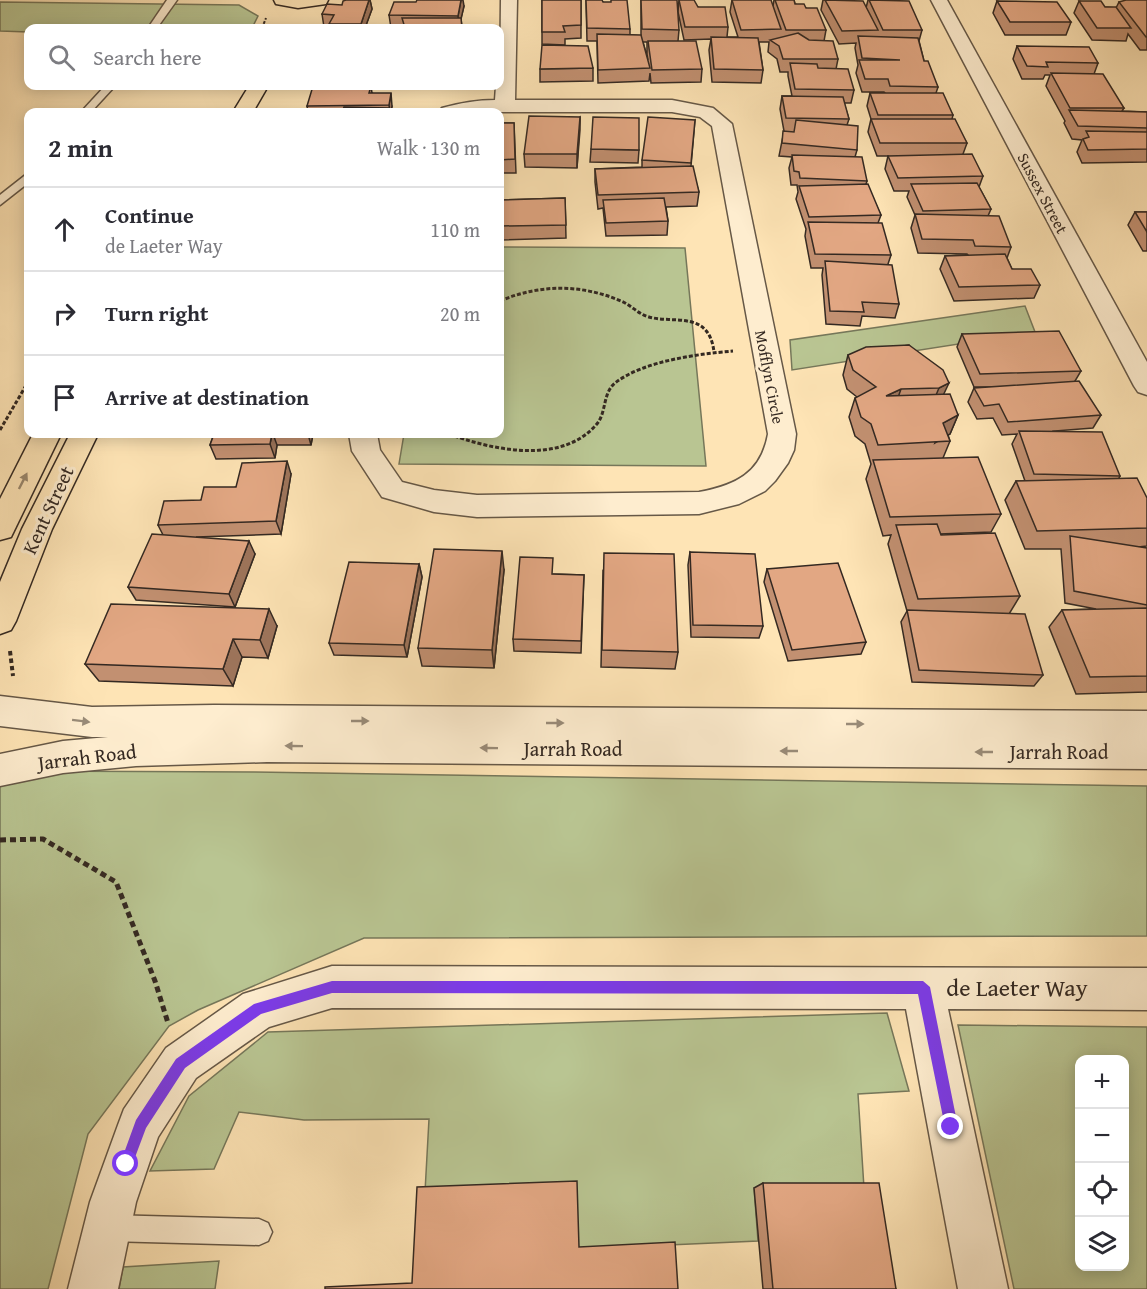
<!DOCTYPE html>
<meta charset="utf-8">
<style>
:root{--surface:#fff;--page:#f2f2f3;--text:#2b2b33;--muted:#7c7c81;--line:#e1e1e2}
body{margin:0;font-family:"Gentium Book Plus",serif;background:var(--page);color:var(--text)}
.controls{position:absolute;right:18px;bottom:18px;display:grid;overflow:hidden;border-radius:12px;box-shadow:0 3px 15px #0003}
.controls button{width:54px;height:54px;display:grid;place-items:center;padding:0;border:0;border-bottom:2px solid var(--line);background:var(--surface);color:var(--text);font:30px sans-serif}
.stop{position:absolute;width:18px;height:18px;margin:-14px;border:4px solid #7c3aed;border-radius:50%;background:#fff}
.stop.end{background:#7c3aed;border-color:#fff;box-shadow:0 2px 6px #0008}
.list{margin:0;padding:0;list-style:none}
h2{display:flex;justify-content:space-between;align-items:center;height:78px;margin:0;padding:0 24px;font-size:26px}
h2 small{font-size:20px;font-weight:400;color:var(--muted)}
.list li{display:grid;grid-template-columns:39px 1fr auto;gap:18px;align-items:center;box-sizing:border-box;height:84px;padding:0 24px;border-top:2px solid var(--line)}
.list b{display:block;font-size:22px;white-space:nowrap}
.list p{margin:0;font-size:20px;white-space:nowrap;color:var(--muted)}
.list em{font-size:20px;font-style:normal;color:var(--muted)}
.icon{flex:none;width:33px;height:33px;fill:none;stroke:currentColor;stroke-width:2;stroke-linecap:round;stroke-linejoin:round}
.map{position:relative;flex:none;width:1147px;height:1289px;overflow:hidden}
.search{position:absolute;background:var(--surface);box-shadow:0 3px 15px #0003;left:24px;top:24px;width:480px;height:66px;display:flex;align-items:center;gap:15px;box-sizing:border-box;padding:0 21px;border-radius:12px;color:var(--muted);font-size:22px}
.panel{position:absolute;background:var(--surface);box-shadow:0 3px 15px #0003;left:24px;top:108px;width:480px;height:330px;border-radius:12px}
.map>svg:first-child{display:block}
.green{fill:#b9c592;stroke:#76775a;stroke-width:1.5;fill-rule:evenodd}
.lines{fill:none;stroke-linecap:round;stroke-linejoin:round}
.service-casing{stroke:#665847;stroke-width:3}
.minor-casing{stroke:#665847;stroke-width:3}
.tertiary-casing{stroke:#665847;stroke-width:3}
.primary-casing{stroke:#342922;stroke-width:3}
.path-far3{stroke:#342922;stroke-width:2;stroke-dasharray:3 1.5;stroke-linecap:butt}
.path-far2{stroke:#342922;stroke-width:3;stroke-dasharray:4 2;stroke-linecap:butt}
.path-far1{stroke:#342922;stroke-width:4;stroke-dasharray:4.5 3;stroke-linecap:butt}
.path{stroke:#342922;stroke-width:5;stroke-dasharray:6 4;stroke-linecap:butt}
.service{fill:#feedcf;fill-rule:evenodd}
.minor{fill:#feedcf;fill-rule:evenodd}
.tertiary{fill:#feedcf;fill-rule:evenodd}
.primary{fill:#fee4b5;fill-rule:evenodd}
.wall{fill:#c29071;stroke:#342922;stroke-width:1.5;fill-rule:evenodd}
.shaded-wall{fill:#9e755c;stroke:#342922;stroke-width:1.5}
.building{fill:#e2a783;stroke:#342922;stroke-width:1.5}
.oneway{fill:#99866c}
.oneway2{fill:#998b78}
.route{fill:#7c3aed}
.labels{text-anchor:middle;stroke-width:6;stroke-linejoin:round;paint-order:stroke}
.far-street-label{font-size:16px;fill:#342922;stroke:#feedcf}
.street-label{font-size:20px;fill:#342922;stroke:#feedcf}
.near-street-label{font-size:24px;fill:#342922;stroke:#feedcf}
</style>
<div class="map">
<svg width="1147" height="1289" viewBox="0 0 1147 1289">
<rect width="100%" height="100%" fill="#fee4b5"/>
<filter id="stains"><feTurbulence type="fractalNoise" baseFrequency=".00333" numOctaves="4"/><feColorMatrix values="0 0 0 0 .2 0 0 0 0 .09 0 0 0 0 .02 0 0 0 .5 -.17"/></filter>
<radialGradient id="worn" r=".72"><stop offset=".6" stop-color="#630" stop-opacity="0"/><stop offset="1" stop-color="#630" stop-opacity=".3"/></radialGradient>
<g class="green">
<path d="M0 2 239 5 258 16 252 28H28V32L0 31Z"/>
<path d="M500 247 685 248 706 466 399 464 404 434H500Z"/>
<path d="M1025 306 1035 332 792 370 790 340Z"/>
<path d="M21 771 255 772 1147 786V936L364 938 198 1010 169 1026 88 1134 48 1289H0V783Z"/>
<path d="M887 1013 909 1091 858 1094 864 1188H754L758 1241 578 1249 425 1192 429 1119 304 1120 239 1112 214 1169 150 1171 189 1096 268 1032Z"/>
<path d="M958 1025 1147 1027V1289H1014ZM1080 1060H1124V1266H1080Z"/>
<path d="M219 1261 215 1289H119L123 1267Z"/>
</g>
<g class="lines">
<defs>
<g id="service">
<path d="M167 0H177L157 28H148Z"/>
<path d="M105 86H115L91 112H81Z"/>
<path d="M28 173V183L0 205V195Z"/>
<path d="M108 1215 259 1219 268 1223 272 1232 268 1241 259 1245 108 1241 99 1237 95 1228 99 1219Z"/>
</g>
<g id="minor">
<path d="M501 0H517L515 100H672L713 108 732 124 796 434 794 450 788 463 775 481 765 491 739 504 699 514 477 517 434 512 382 497 352 451 349 434H377L380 450 402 482 434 490 477 495 699 492C736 485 761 473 768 434L712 126 700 117 672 112H439L442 108C460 103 477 100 495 100L496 86H500Z"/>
<path d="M931 0H947L1147 362V395L1138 392 1134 386Z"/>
<path d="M332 966 1147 968V1010L948 1009 1008 1289H958L906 1009 332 1008 269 1027 196 1078 158 1137 136 1202 118 1289H68L90 1202 118 1125 124 1109 166 1048 243 994Z"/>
</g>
<path id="tertiary" d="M0 696 92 707 214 705 1147 711V769L267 762 136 766 63 773 0 786V754L63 741 108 737H92L0 726Z"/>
<g id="primary">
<path d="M274 0H328L326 4 298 8 276 4Z"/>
<path d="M249 86H268L253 112H233Z"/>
<path d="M33 434H61L11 537 0 540V499Z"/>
<path d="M70 434H98L52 529 16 621 11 630 0 634V582L22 529Z"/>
</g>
</defs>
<use href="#service" class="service-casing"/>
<use href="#minor" class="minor-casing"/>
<use href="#tertiary" class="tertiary-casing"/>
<use href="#primary" class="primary-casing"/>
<path class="path-far3" d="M262 28 266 18"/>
<g class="path-far2">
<path d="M500 301C540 284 581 284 621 301 631 305 638 314 649 317 674 324 709 310 714 352"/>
<path d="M0 430 28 382"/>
<path d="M449 434C492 450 561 465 596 425 607 413 602 394 615 383 643 361 698 354 733 351"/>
</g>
<path class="path-far1" d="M10 651 13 676"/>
<path class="path" d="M0 840 43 839 116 882 155 981 168 1023"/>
<use href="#service" class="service"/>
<use href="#minor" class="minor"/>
<use href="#tertiary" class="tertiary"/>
<use href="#primary" class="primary"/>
</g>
<g class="wall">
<path d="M346 0H370L372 9 365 28H330V27H324L322 14 342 5Z"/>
<path d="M542 0H581V38L565 39V45L542 44Z"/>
<path d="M586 0 603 2 630 29V35L641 36V0L679 30 678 41 702 69 701 82 651 83 650 73 649 81 598 83 597 41H587ZM643 42H647V54L648 60Z"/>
<path d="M679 0 698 7 728 27 727 37H738L730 12 732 0 773 6 774 0H794L795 4 806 8 826 30 824 41 838 59 836 69 854 90 851 103H844L849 119 847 125 857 150 855 157 867 181 866 184 881 215 878 223 891 255 888 264 899 304 895 318 862 316 860 326 826 324 822 275 823 268H811L805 236 806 229 796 199 798 192 797 185H791L789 168 792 157 779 156 784 131 780 109 782 96H792L788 76V72H780L777 59 768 52 769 42H759L763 70 761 83 712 82 709 50 711 39 684 40 678 12Z"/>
<path d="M823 0H843L844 1 866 8 868 0H889L922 30 919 41 924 61 938 87 936 93 953 115 952 119 967 143 963 154 983 176 979 187 991 209 988 216 1011 247 1007 258 1012 269 1040 285 1034 298 954 301 940 269 945 256 968 255 967 254 918 253 911 228 915 215 907 197 909 191H894L885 169 888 156H877L868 132 871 119 867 106 870 93H885L884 92H862L856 73 858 65 855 48 856 43 839 44 821 10Z"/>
<path d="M1147 0V50H1140L1128 34 1126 41 1092 40 1074 13 1079 1 1105 7 1116 8 1119 2Z"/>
<path d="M997 1 1071 22 1066 35H1005L993 13Z"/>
<path d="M464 6 461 18 462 28H391L389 15Z"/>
<path d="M1017 46 1098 63 1094 74 1124 108 1122 111 1147 112V162L1082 163 1077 152 1082 140 1072 139 1064 123 1065 121 1046 86 1050 75H1045L1043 79H1022L1013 59Z"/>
<path d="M593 68V81L540 82V69Z"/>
<path d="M371 86 372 93 392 106 391 112H308L307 106Z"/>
<path d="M580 117 577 168 525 167 524 154Z"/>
<path d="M695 120 691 166 699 192 697 206 666 207 668 221 667 235 606 236 603 208 598 209 595 182V169L642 167V160Z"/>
<path d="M500 123H514L516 173H500Z"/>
<path d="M591 149 639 150 638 163 590 162Z"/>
<path d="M565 198 566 238 500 240V200Z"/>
<path d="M1135 212H1147V251H1143L1128 225Z"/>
<path d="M962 334 1081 371 1075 381 1101 415 1093 428 1054 431 1120 476 1119 478 1147 498V546L1138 547 1147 548V692L1076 694 1049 627 1062 610 1096 609 1065 603 1061 549H1025L1005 500 1016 481H1025L1012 444 1017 434 1002 435 993 418 977 419 968 402 974 388 996 387H974L957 347Z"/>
<path d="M909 345 958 415 950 434 948 435 950 441 943 458 1001 514 991 532 941 534 1020 596 1009 614 1043 675 1034 686 912 682 901 622 907 611 888 544 891 535 883 536 866 479 871 464 865 444 855 436 849 417 855 398 857 397 847 389 843 375 848 355Z"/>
<path d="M214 434H313L311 445H277L275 458 216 459 210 445Z"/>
<path d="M291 474 281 534 196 537 255 554 235 607 136 600 128 587 163 535 158 525 201 500 236 487Z"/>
<path d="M690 552 763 626 759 638 691 637 688 565Z"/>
<path d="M419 564 422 577 407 657 334 655 329 643Z"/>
<path d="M767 569 866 642 861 654 788 661 764 582Z"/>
<path d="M504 570 494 668 422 666 418 648Z"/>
<path d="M603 571 678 652 675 669 601 667Z"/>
<path d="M553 574 584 575 581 653 514 651 513 639Z"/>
<path d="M277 626 268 658 242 657 233 686 99 681 85 664Z"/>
<path d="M763 1183 896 1289H763L754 1188Z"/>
</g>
<g class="shaded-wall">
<path d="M369 0H370L372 9 365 28H361V24Z"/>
<path d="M461 0H463L464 6 459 28 458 16Z"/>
<path d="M391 93 392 106 391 112H390L389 105Z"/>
<path d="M580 117V130L577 168V154Z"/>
<path d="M949 383 940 402 931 407 939 388Z"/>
<path d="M901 389 894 409 886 396Z"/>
<path d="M958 415 950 434 935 443 943 423Z"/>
<path d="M272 434H273L277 445 275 458 270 444Z"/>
<path d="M308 434H313L311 445Z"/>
<path d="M287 461 291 474 281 534 276 521Z"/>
<path d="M249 541 255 554 235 607 229 594Z"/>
<path d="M502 551 504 570 494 668 492 650Z"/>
<path d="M419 564 422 577 407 657 404 645Z"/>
<path d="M269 609 277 626 268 658 260 640Z"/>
<path d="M233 639 242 657 233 686 223 669Z"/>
</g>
<g class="building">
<path d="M346 0H369L361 24H329L334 15 322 14 327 4 342 5 343 1Z"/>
<path d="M417 0H461L458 16 389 15 394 2H416Z"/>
<path d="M542 0H581V25L563 26 565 32H542Z"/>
<path d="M586 0H602L603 2H611V0H627L630 29 587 28Z"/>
<path d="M641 0H677L679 30 642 29Z"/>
<path d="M679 0H694L698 7H725L728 27H685Z"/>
<path d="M732 0H771L781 29 741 30Z"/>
<path d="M775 0H794L795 4H804L806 8H817L826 30H786Z"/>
<path d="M825 0 863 1 878 30 842 31Z"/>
<path d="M869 0 909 1 922 30H883Z"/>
<path d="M1126 0H1147V37H1146L1119 2Z"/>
<path d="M997 1 1057 2 1071 22H1010Z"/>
<path d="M1079 1H1101L1105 7H1116L1131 28H1097Z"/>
<path d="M402 18H461L462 28H405Z"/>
<path d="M798 33 809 40 833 41 838 59H783L779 46 770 40Z"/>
<path d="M597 34 641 35 650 68 598 70Z"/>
<path d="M858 36 918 38 924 61H928L938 87 890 86 888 79H865L859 60H900L862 58Z"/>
<path d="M711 37 758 38 763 70 714 69Z"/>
<path d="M648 41H696L702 69 652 70Z"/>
<path d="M542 45 588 46 593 68 540 69Z"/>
<path d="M1017 46 1089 47 1098 63 1046 62 1048 67 1027 66Z"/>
<path d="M790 63 817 64 818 68 848 69 854 90 795 89Z"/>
<path d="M1051 73 1103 74 1124 108H1070Z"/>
<path d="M313 86H371L369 93H391L389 105 307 106Z"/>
<path d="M870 93H943L953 115H878Z"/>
<path d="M782 96 843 97 849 119 786 118Z"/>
<path d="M344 107 388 108 386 112H342Z"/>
<path d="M1069 110 1147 112V128L1078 126Z"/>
<path d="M529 116 580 117 577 154H524Z"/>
<path d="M593 117 639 118V150L591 149Z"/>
<path d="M648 117 695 120 691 163 642 160Z"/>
<path d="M871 119H955L967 143H880Z"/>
<path d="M796 120 858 126 857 150 782 143 783 131 794 132Z"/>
<path d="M500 123H514L515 159 500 160Z"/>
<path d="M1086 131 1147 132V149L1088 150 1083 139 1089 137Z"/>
<path d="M972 154 983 176 898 178 888 156Z"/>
<path d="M792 155 862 157 867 181 800 178 799 172 794 171Z"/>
<path d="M693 166 699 192 598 195 595 169Z"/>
<path d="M977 183 991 209 923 211 911 184Z"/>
<path d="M868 184 881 215 809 217 799 186Z"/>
<path d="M565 198 566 225 500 226V200Z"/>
<path d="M664 198 668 221 606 223 603 200Z"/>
<path d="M1135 212H1147V232Z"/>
<path d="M915 214 999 216 1011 247 975 246 973 240 922 239Z"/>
<path d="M808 222 882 223 891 255 815 254Z"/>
<path d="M1005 254 1012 269H1031L1040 285 959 287 945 256Z"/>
<path d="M825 261 892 265 899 304 862 302 864 312 830 311Z"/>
<path d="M1059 331 1081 371 980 374 962 334Z"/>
<path d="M909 345 943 370 949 383 939 388 901 389 886 396 950 394 958 415 943 423 950 441 878 445 871 424 861 417 855 398 876 387 853 370 848 355 866 347Z"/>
<path d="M1079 381 1101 415 1008 422 999 404 984 406 974 388Z"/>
<path d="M1019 431 1102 432 1120 476 1034 474Z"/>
<path d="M214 434H272L270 444 210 445Z"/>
<path d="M978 457 1001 514 890 517 873 460Z"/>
<path d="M287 461 276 521 158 525 164 501 201 500 204 487H236L242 463Z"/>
<path d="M1137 478 1147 498V528L1037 531 1016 481Z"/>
<path d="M937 524 941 535 995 533 1020 596 918 599 896 525Z"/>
<path d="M152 534 249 541 229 594 128 587Z"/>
<path d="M1070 536 1147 548V605L1074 591Z"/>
<path d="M434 549 502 551 492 650 418 648Z"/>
<path d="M690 552 755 554 763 626 693 625Z"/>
<path d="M604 553 674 554 678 652 602 650Z"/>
<path d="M520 557 553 558 552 574 584 575 581 641 513 639Z"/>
<path d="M349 562 419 564 404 645 329 643Z"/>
<path d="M838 563 866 642 792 650 767 569Z"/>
<path d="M111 604 269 609 260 640 233 639 223 669 85 664Z"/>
<path d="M1147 608V676L1090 677 1062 610Z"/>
<path d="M907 610 1025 614 1043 675 919 670Z"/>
<path d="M577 1181 579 1247 675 1242 678 1289H325V1287L412 1283 417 1187Z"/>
<path d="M763 1183H879L896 1289H773Z"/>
</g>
<defs><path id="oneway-solid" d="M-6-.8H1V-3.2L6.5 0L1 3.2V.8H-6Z" transform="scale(1.5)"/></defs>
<use class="oneway" href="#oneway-solid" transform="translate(23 481) rotate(-63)"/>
<g class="oneway2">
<use href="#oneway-solid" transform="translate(81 721) rotate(7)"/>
<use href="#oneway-solid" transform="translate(360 721)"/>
<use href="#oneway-solid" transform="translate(555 723)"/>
<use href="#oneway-solid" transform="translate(855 724)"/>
<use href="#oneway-solid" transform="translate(294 746) rotate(-179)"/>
<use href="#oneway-solid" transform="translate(489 748) rotate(-179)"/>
<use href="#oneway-solid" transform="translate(789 751) rotate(-180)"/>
<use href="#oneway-solid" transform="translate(984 752) rotate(-180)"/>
</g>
<path class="route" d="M332 981H923L930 987 958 1127 956 1131 951 1133 946 1131 945 1127 918 994 332 993 261 1014 185 1068 146 1128 131 1168 126 1170 122 1168 120 1164 136 1120 176 1059 254 1004Z"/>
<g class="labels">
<g class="far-street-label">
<text transform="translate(1043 193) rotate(62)" y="6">Sussex Street</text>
<text transform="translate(770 377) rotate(79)" y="6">Mofflyn Circle</text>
</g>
<g class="street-label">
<text transform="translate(48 510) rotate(-65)" y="7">Kent Street</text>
<text x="573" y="756">Jarrah Road</text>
<text x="1059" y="759">Jarrah Road</text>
<text transform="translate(87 757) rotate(-7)" y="7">Jarrah Road</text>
</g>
<g class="near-street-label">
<text x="1017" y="996">de Laeter Way</text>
</g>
</g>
<rect width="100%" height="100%" filter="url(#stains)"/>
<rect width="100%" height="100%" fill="url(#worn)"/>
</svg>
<div class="controls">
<button>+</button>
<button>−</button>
<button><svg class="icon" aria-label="locate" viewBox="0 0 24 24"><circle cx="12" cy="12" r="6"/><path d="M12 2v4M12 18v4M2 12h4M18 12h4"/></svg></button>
<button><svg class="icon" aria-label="layers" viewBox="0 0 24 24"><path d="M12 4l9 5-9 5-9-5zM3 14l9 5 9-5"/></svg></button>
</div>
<div class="stop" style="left:126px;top:1164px"></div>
<div class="stop end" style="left:951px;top:1127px"></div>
<div class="search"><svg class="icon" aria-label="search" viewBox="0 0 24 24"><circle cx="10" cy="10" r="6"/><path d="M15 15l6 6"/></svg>Search here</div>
<section class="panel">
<h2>2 min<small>Walk · 130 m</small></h2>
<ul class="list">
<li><svg class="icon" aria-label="ahead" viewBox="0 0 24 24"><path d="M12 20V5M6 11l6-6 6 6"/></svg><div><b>Continue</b><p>de Laeter Way</p></div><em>110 m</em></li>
<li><svg class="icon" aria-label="right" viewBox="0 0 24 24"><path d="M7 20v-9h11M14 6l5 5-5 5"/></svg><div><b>Turn right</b></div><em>20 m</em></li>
<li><svg class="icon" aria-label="arrive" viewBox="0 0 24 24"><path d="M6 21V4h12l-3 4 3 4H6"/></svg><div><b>Arrive at destination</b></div></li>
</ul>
</section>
</div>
